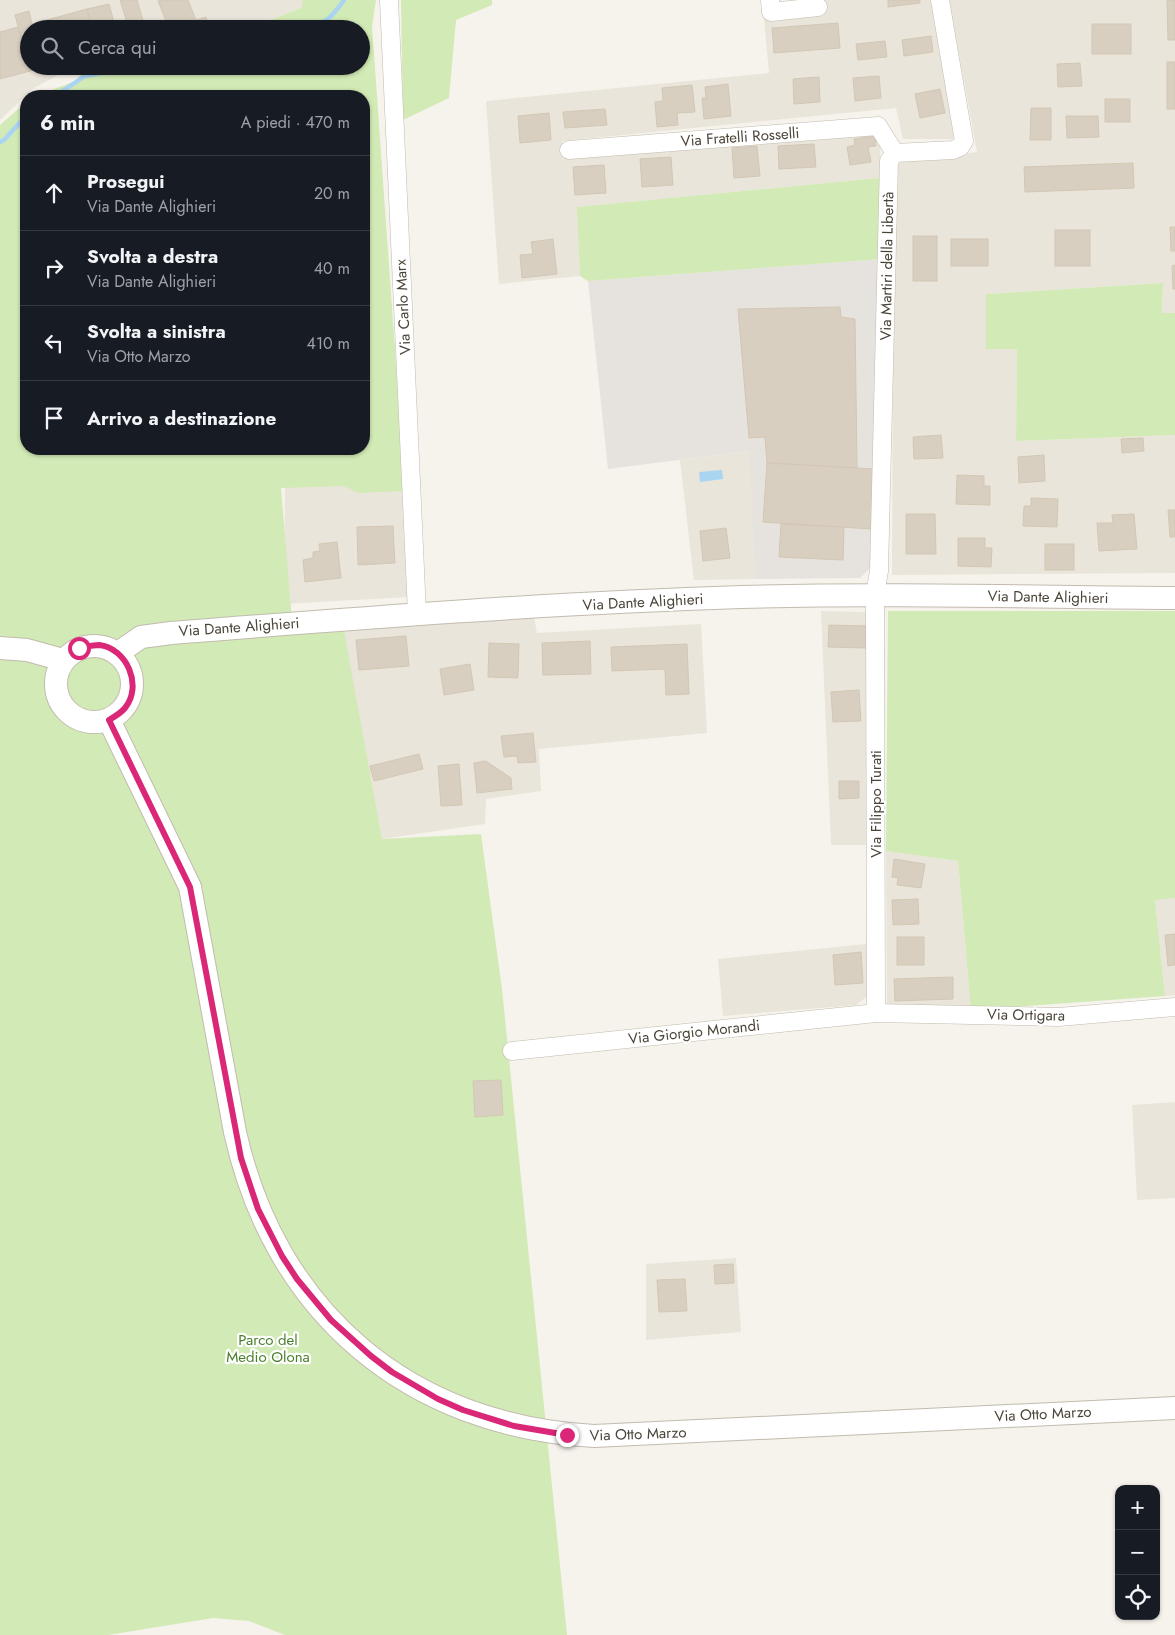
<!DOCTYPE html>
<html lang="it">
<meta charset="utf-8">
<style>
:root{--surface:#171b24;--page:#242831;--text:#f1f3f6;--muted:#9ea1a6;--line:#363941}
body{margin:0;font-family:Jost,sans-serif;background:var(--page);color:var(--text)}
.controls{position:absolute;right:15px;bottom:15px;display:grid;overflow:hidden;border-radius:10px;box-shadow:0 1px 4px #0004}
.controls button{width:45px;height:45px;display:grid;place-items:center;padding:0;border:0;border-bottom:1px solid var(--line);background:var(--surface);color:var(--text);font:25px sans-serif}
.stop{position:absolute;width:15px;height:15px;margin:-11px;border:4px solid #db2777;border-radius:50%;background:#fff}
.stop.end{background:#db2777;border-color:#fff;box-shadow:0 1px 5px #0008}
.list{margin:0;padding:0;list-style:none}
h2{display:flex;justify-content:space-between;align-items:center;height:65px;margin:0;padding:0 20px;font-size:21px}
h2 small{font-size:16px;font-weight:400;color:var(--muted)}
.list li{display:grid;grid-template-columns:32px 1fr auto;gap:15px;align-items:center;box-sizing:border-box;height:75px;padding:0 20px;border-top:1px solid var(--line)}
.list b{display:block;font-size:19px;white-space:nowrap}
.list p{margin:0;font-size:16px;white-space:nowrap;color:var(--muted)}
.list em{font-size:16px;font-style:normal;color:var(--muted)}
.icon{flex:none;width:28px;height:28px;fill:none;stroke:currentColor;stroke-width:2;stroke-linecap:round;stroke-linejoin:round}
.map{position:relative;flex:none;width:1175px;height:1635px;overflow:hidden}
.search{position:absolute;background:var(--surface);box-shadow:0 1px 4px #0004;left:20px;top:20px;width:350px;height:55px;display:flex;align-items:center;gap:12px;box-sizing:border-box;padding:0 18px;border-radius:28px;color:var(--muted);font-size:19px}
.panel{position:absolute;background:var(--surface);box-shadow:0 1px 4px #0004;left:20px;top:90px;width:350px;height:365px;border-radius:20px}
.map>svg:first-child{display:block}
.residential{fill:#eae5da}
.industrial{fill:#e6e2dd}
.green{fill:#d2eab5}
.water{fill:#a9d4f2}
.lines{fill:none;stroke-linecap:round;stroke-linejoin:round}
.stream{stroke:#a9d4f2;stroke-width:4.5}
.building{fill:#d8cfc1;stroke:#d3c7b4}
.minor-casing{stroke:#c2bbae;stroke-width:19}
.tertiary-casing{stroke:#c2bbae;stroke-width:24}
.minor{stroke:#fff;stroke-width:18}
.tertiary{stroke:#fff;stroke-width:22}
.route{stroke:#db2777;stroke-width:6}
.labels{text-anchor:middle;stroke-width:4.5;stroke-linejoin:round;paint-order:stroke}
.street-label{font-size:15px;fill:#4b4439;stroke:#fff}
.park-label{font-size:15px;fill:#4a7f2a;stroke:#fff}
</style>
<div class="map">
<svg width="1175" height="1635" viewBox="0 0 1175 1635">
<rect width="100%" height="100%" fill="#f6f3ec"/>
<g class="residential">
<path d="M0 0H318L250 29H29V66H75L34 88 0 120Z"/>
<path d="M822 0H933L957 131 953 139H903L896 108 562 141 563 159 875 132 881 137 879 178 578 207 580 276 499 284 486 101 769 73 764 19 824 13Z"/>
<path d="M949 0H1175V313H1162L1163 283 986 294V349H1017L1016 441 1175 435V573L892 575 893 325 897 162 977 152Z"/>
<path d="M750 451 756 579 694 580 680 460Z"/>
<path d="M334 480 405 491 408 597 284 604 285 483Z"/>
<path d="M821 611 866 612 869 845H831Z"/>
<path d="M534 617 537 633 701 624 707 733 539 749 541 791 486 799 485 824 382 839 341 631Z"/>
<path d="M886 851 958 861 971 1010 887 1005Z"/>
<path d="M1175 898V995L1165 996 1155 899Z"/>
<path d="M866 944 869 995 856 1005 723 1016 718 959Z"/>
<path d="M1175 1102V1198L1137 1200 1132 1105Z"/>
<path d="M736 1258 741 1332 646 1340V1264Z"/>
</g>
<path class="industrial" d="M881 259 871 567 860 578 756 579 749 451 608 469 588 281Z"/>
<g class="green">
<path d="M303 0H376L372 26 405 491 358 493 344 486 281 488 293 632 344 631 382 839 481 834 502 989 567 1635H285L249 1621 213 1618 108 1635H0V125L26 102V449H364V96H35L76 81 83 71 153 66H361V29H250L302 7Z"/>
<path d="M401 0H492V5L456 20 449 98 403 120Z"/>
<path d="M879 178 881 259 588 281 580 276 577 207Z"/>
<path d="M1163 283 1162 313H1175V435L1016 441 1017 349H986V294Z"/>
<path d="M888 611H1175V898L1155 900 1165 996 971 1010 958 861 886 851Z"/>
</g>
<path class="water" d="M722 470 723 479 700 482 699 472Z"/>
<g class="lines">
<g class="stream">
<path d="M301 29C325 24 330 20 344 0"/>
<path d="M185 66 211 69 216 66"/>
<path d="M55 96 85 76 132 67 157 66"/>
<path d="M0 142 4 140 26 116"/>
</g>
</g>
<g class="building">
<path d="M120 0H137L145 27 129 29Z"/>
<path d="M161 0H188L196 20 206 17 210 29H169L158 1Z"/>
<path d="M888 0H920V3L888 7Z"/>
<path d="M1167 0H1175V40H1168Z"/>
<path d="M109 4 115 26 106 29H92L87 9Z"/>
<path d="M87 9 92 29H29V66H48L30 71 15 15 29 11 32 24Z"/>
<path d="M838 23 840 48 774 53 772 28Z"/>
<rect x="1092" y="24" width="39" height="30"/>
<path d="M18 27 30 71 0 79V32Z"/>
<path d="M931 36 933 52 904 56 902 40Z"/>
<path d="M885 41 887 57 858 60 856 44Z"/>
<rect x="1167" y="62" width="8" height="47"/>
<path d="M1080 63 1082 86 1058 87 1057 64Z"/>
<path d="M879 76 881 98 855 101 853 78Z"/>
<path d="M819 77 820 102 794 104 793 79Z"/>
<path d="M728 84 731 116 704 119 702 98H706L705 87Z"/>
<path d="M692 85 695 112 677 113 678 125 657 127 655 102 663 101 662 88Z"/>
<path d="M940 89 945 113 920 118 915 94Z"/>
<rect x="1105" y="99" width="25" height="23"/>
<path d="M1031 108H1051V140H1030Z"/>
<path d="M605 109 607 125 565 128 563 112Z"/>
<path d="M549 113 551 140 520 143 518 116Z"/>
<path d="M1066 116H1098L1099 137 1067 138Z"/>
<path d="M875 136 876 146 868 147 871 162 850 165 847 147 855 145 854 139Z"/>
<path d="M814 144 816 167 779 169 778 146Z"/>
<path d="M757 146 760 176 734 178 732 148Z"/>
<path d="M671 157 673 185 642 187 640 159Z"/>
<path d="M1133 163 1134 188 1025 192 1024 167Z"/>
<path d="M604 165 606 193 575 195 573 167Z"/>
<path d="M1170 227H1175V251H1171Z"/>
<rect x="1055" y="230" width="35" height="36"/>
<rect x="913" y="236" width="24" height="45"/>
<path d="M553 239 557 274 522 278 520 255 533 254 531 242Z"/>
<rect x="951" y="239" width="37" height="27"/>
<path d="M1175 265V289H1173L1172 266Z"/>
<path d="M840 307 841 317 855 319 857 468 767 463 765 437 749 438 738 309Z"/>
<path d="M941 435 943 458 914 459 913 437Z"/>
<path d="M1143 438 1144 451 1122 453 1121 439Z"/>
<path d="M1044 455 1045 481 1019 483 1018 457Z"/>
<path d="M767 463 875 469 871 529 763 522Z"/>
<path d="M957 475 984 476V486H990V505L956 504Z"/>
<path d="M1031 498 1058 499 1057 527 1023 526 1024 506H1031Z"/>
<path d="M1168 510H1175V537H1170Z"/>
<path d="M906 514H935L936 554H906Z"/>
<path d="M1134 514 1137 549 1099 551 1097 523H1113L1112 515Z"/>
<path d="M781 524 844 527 843 560 779 557Z"/>
<path d="M393 526 395 563 358 565 357 527Z"/>
<path d="M726 528 730 558 703 561 700 531Z"/>
<path d="M958 538H985V548H992L991 567 958 566Z"/>
<path d="M337 542 341 578 305 582 303 560 313 558V552L320 551 319 544Z"/>
<rect x="1045" y="544" width="29" height="26"/>
<path d="M829 625 867 626 866 648 828 647Z"/>
<path d="M406 636 409 666 359 670 356 640Z"/>
<path d="M590 641 591 674 543 675 542 643Z"/>
<path d="M489 643 519 644 518 678 488 677Z"/>
<path d="M687 644 689 694 666 695 665 669 612 671 611 647Z"/>
<path d="M470 664 474 690 444 695 440 669Z"/>
<path d="M859 690 861 721 833 722 831 692Z"/>
<path d="M533 733 536 762 518 763 517 756 504 757 501 736Z"/>
<path d="M419 754 423 769 374 781 370 766Z"/>
<path d="M486 761 511 778 512 789 477 793 474 763Z"/>
<path d="M459 764 462 805 441 806 438 766Z"/>
<path d="M839 781H859V798L839 799Z"/>
<path d="M894 859 925 864 921 888 897 885 898 878 892 877Z"/>
<path d="M918 899 919 924 893 925 892 900Z"/>
<path d="M1175 934V965L1168 966 1165 935Z"/>
<rect x="897" y="937" width="27" height="28"/>
<path d="M861 952 863 983 835 985 833 955Z"/>
<path d="M953 977V999L895 1001 894 979Z"/>
<path d="M501 1080 503 1115 475 1117 473 1081Z"/>
<path d="M733 1264 734 1283 715 1284 714 1265Z"/>
<path d="M685 1279 687 1311 659 1312 657 1280Z"/>
</g>
<g class="lines">
<defs>
<g id="minor">
<path d="M389 0 417 613"/>
<path d="M770 0 771 12 818 7"/>
<path d="M569 150 878 126 895 153"/>
<path d="M876 1013 875 595 879 571 889 161 895 153 953 150 960 147 964 141 940 0"/>
<path d="M512 1051 876 1013 1059 1017 1175 1007"/>
</g>
<g id="tertiary">
<circle cx="94" cy="684" r="38"/>
<path d="M0 648 27 650 63 660"/>
<path d="M118 653 141 637 171 633C361 618 551 603 741 597 885 593 1030 597 1175 598"/>
<path d="M109 720 190 887 235 1132C275 1313 409 1426 594 1436L1175 1408"/>
</g>
</defs>
<use href="#minor" class="minor-casing"/>
<use href="#tertiary" class="tertiary-casing"/>
<use href="#minor" class="minor"/>
<use href="#tertiary" class="tertiary"/>
</g>
<g class="lines">
<path class="route" d="M79 648C85 647 93 645 99 645 127 648 143 686 125 708 121 713 114 717 109 720L190 887 241 1158 258 1209 282 1256 297 1279 331 1320 371 1356 392 1372 438 1399 463 1410 514 1426 567 1435"/>
</g>
<g class="labels">
<g class="street-label">
<text transform="translate(740 137) rotate(-4)" y="5">Via Fratelli Rosselli</text>
<text transform="translate(887 266) rotate(-89)" y="5">Via Martiri della Libertà</text>
<text transform="translate(403 307) rotate(-93)" y="5">Via Carlo Marx</text>
<text transform="translate(1048 597) rotate(1)" y="5">Via Dante Alighieri</text>
<text transform="translate(643 602) rotate(-3)" y="5">Via Dante Alighieri</text>
<text transform="translate(239 627) rotate(-4)" y="5">Via Dante Alighieri</text>
<text transform="translate(876 804) rotate(-90)" y="5">Via Filippo Turati</text>
<text transform="translate(1026 1015) rotate(1)" y="5">Via Ortigara</text>
<text transform="translate(694 1032) rotate(-6)" y="5">Via Giorgio Morandi</text>
<text transform="translate(1043 1414) rotate(-3)" y="5">Via Otto Marzo</text>
<text transform="translate(638 1434) rotate(-2)" y="5">Via Otto Marzo</text>
</g>
<g class="park-label">
<text x="268" y="1345">Parco del<tspan x="268" dy="17">Medio Olona</tspan></text>
</g>
</g>
</svg>
<div class="controls">
<button>+</button>
<button>−</button>
<button><svg class="icon" aria-label="locate" viewBox="0 0 24 24"><circle cx="12" cy="12" r="6"/><path d="M12 2v4M12 18v4M2 12h4M18 12h4"/></svg></button>
</div>
<div class="stop" style="left:79px;top:648px"></div>
<div class="stop end" style="left:567px;top:1435px"></div>
<div class="search"><svg class="icon" aria-label="search" viewBox="0 0 24 24"><circle cx="10" cy="10" r="6"/><path d="M15 15l6 6"/></svg>Cerca qui</div>
<section class="panel">
<h2>6 min<small>A piedi · 470 m</small></h2>
<ul class="list">
<li><svg class="icon" aria-label="ahead" viewBox="0 0 24 24"><path d="M12 20V5M6 11l6-6 6 6"/></svg><div><b>Prosegui</b><p>Via Dante Alighieri</p></div><em>20 m</em></li>
<li><svg class="icon" aria-label="right" viewBox="0 0 24 24"><path d="M7 20v-9h11M14 6l5 5-5 5"/></svg><div><b>Svolta a destra</b><p>Via Dante Alighieri</p></div><em>40 m</em></li>
<li><svg class="icon" aria-label="left" viewBox="0 0 24 24"><path d="M17 20v-9H6M10 6l-5 5 5 5"/></svg><div><b>Svolta a sinistra</b><p>Via Otto Marzo</p></div><em>410 m</em></li>
<li><svg class="icon" aria-label="arrive" viewBox="0 0 24 24"><path d="M6 21V4h12l-3 4 3 4H6"/></svg><div><b>Arrivo a destinazione</b></div></li>
</ul>
</section>
</div>
